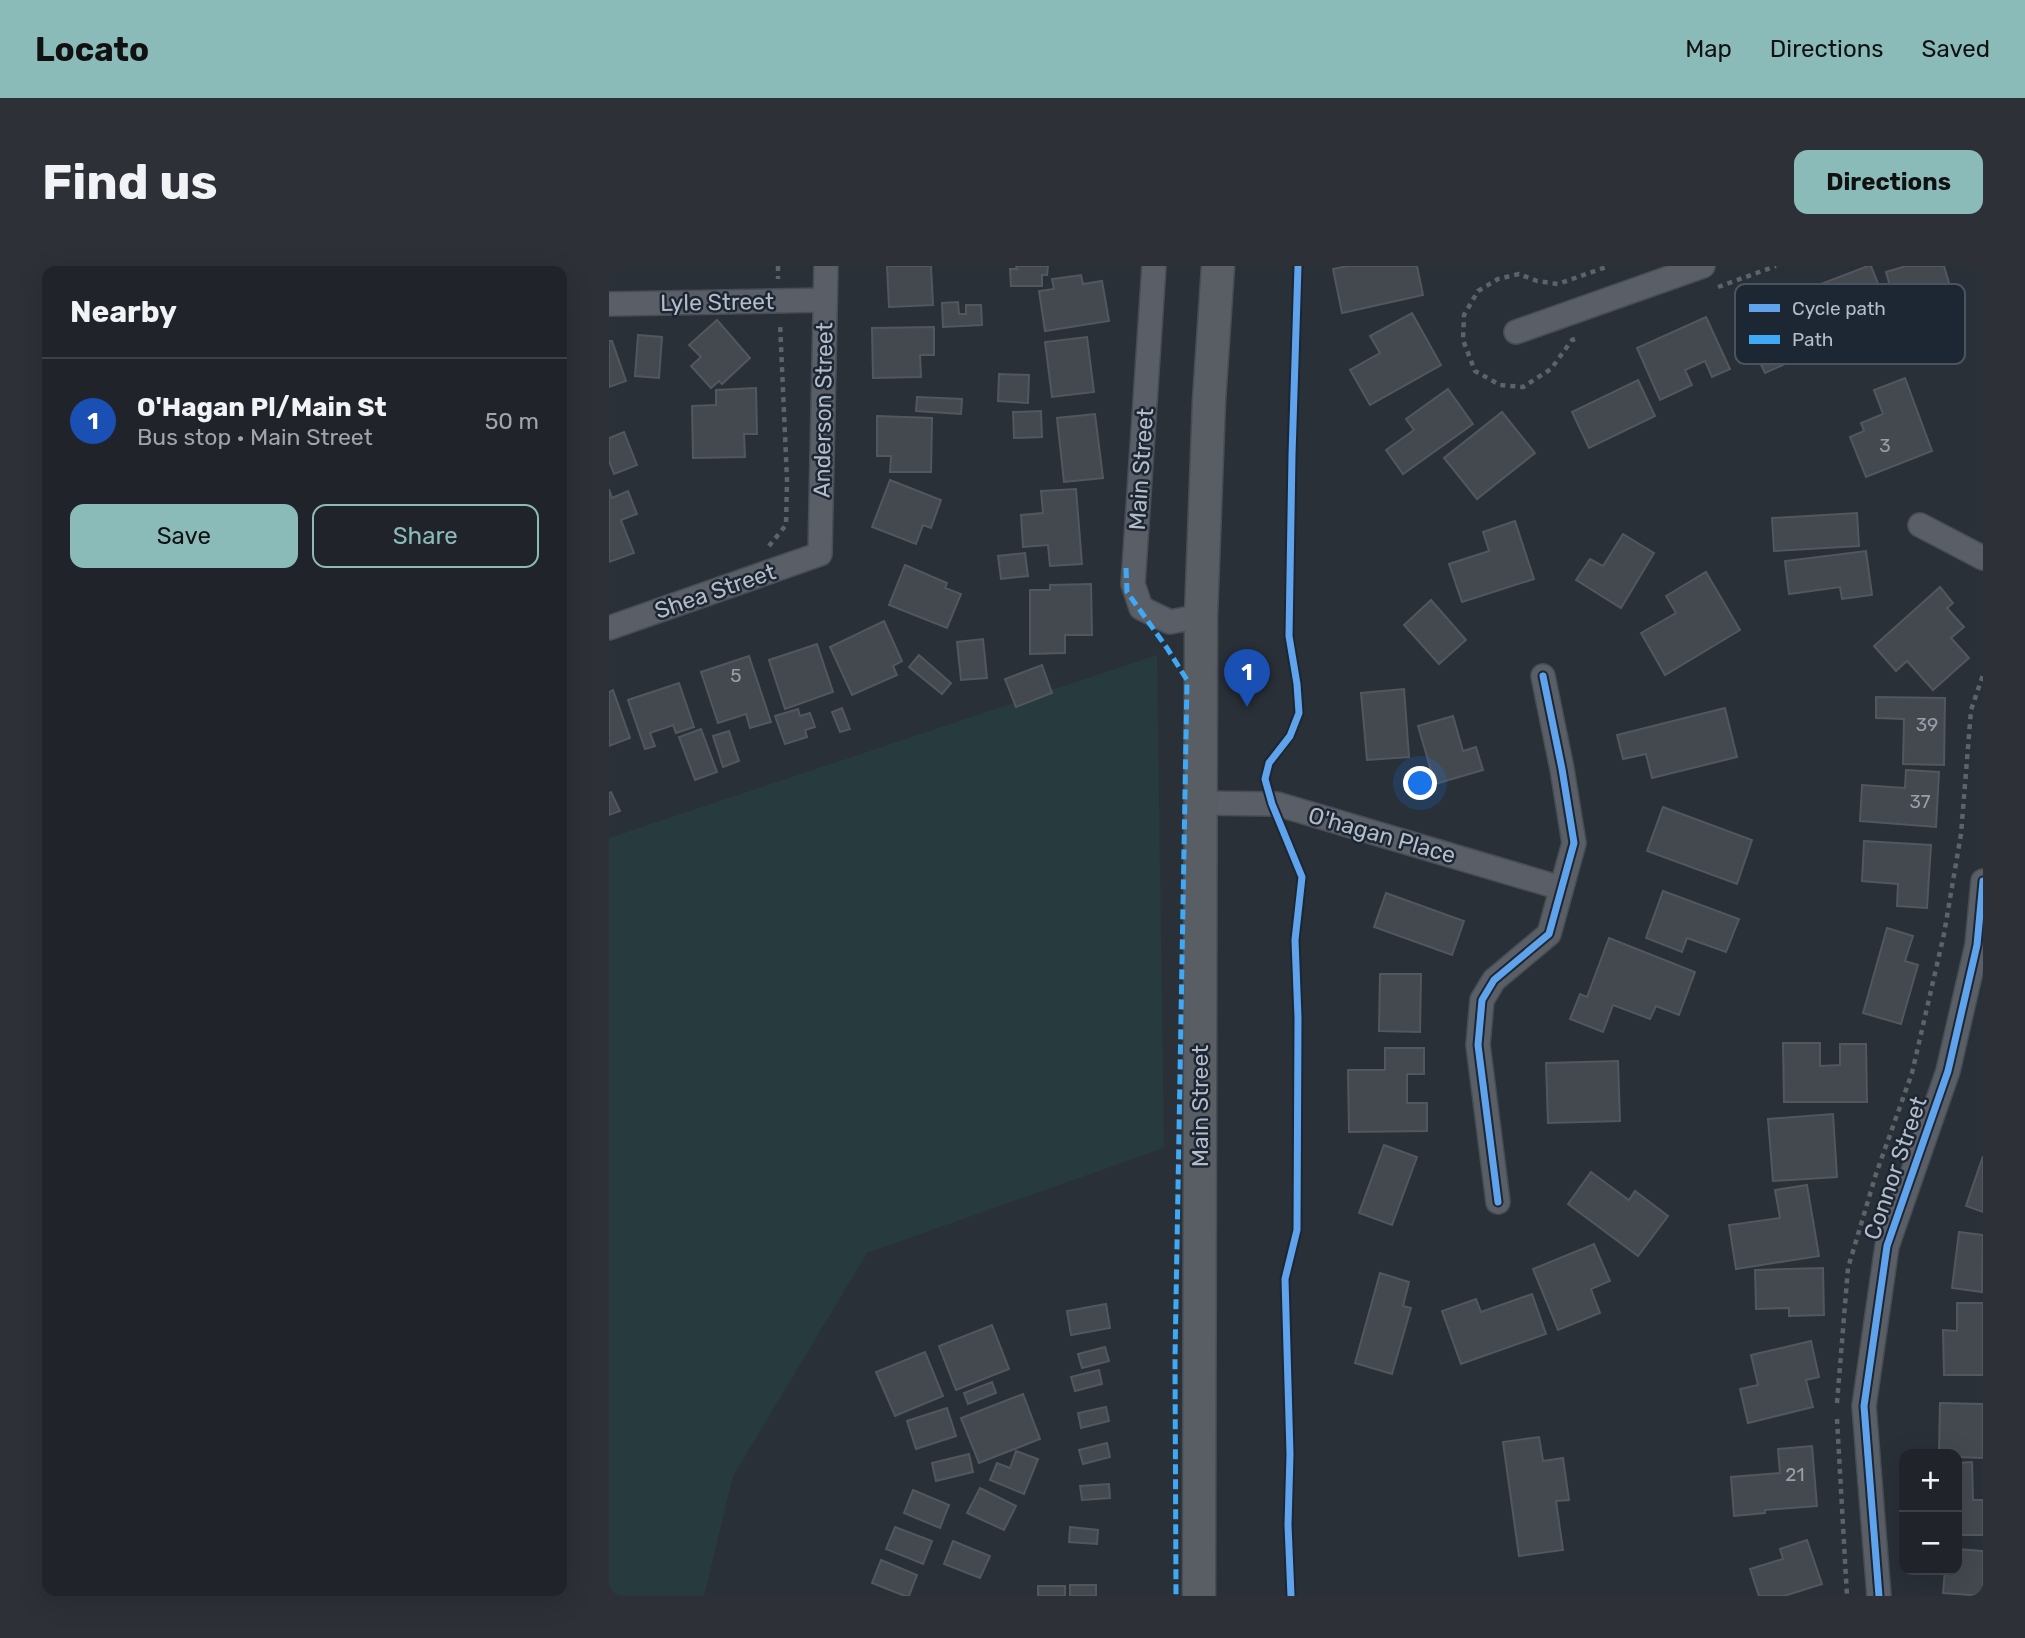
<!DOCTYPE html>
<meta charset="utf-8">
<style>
:root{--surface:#20242a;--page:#2d3036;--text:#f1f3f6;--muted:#a2a4a8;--line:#3d4147;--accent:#8bbbb9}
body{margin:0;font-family:Rubik,sans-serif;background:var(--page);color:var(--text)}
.controls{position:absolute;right:21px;bottom:21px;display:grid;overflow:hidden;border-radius:14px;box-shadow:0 7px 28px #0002}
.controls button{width:63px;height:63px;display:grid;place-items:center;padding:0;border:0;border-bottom:2px solid var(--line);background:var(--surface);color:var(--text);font:35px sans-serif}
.you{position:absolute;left:812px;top:518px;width:24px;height:24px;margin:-18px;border:5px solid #fff;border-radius:50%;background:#1a73e8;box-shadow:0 0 0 10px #1a73e833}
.badge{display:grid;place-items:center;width:46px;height:46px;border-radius:50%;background:var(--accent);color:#fff;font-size:23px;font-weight:700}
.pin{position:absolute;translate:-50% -58px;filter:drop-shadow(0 2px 4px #0008)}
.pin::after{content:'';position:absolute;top:37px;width:24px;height:21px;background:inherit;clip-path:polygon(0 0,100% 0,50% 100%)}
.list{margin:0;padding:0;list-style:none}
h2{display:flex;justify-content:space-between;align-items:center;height:91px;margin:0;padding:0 28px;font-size:30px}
h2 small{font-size:23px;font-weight:400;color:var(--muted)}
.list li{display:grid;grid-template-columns:46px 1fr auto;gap:21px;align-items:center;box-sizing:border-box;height:126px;padding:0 28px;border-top:2px solid var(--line)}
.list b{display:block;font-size:26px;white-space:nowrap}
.list p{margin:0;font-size:23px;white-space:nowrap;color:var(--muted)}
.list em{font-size:23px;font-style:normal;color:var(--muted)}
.actions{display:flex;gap:14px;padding:21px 28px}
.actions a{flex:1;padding:16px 0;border:2px solid var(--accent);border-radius:14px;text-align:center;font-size:24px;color:var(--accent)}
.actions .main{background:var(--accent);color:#111}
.map{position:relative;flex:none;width:1374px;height:1330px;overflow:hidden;border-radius:14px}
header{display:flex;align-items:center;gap:42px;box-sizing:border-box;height:98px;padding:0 35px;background:var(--accent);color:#111}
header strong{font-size:33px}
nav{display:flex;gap:38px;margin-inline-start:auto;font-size:24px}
.intro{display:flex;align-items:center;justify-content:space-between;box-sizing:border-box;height:168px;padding:0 42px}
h1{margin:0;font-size:49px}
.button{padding:18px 32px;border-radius:14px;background:var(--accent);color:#111;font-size:24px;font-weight:700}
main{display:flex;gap:42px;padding:0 42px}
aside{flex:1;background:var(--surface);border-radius:14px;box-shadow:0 7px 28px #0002}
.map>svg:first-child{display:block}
.green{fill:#273a3e}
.building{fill:#444950;stroke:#52575f;stroke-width:2}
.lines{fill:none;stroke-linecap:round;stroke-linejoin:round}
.street-casing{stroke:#484c53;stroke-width:26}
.secondary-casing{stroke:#484c53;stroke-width:35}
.path{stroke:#5d636a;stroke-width:4.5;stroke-dasharray:5 5;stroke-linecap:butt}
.street{stroke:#5a5e66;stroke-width:23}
.secondary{stroke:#595d64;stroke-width:32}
.quiet{stroke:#3fa9f5;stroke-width:5;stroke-dasharray:10 5;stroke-linecap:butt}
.cycleway-casing{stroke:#1d2633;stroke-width:11}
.cycleway{stroke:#60a3ed;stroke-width:7}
.labels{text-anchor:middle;stroke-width:5;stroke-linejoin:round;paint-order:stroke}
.number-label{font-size:19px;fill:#989fab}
.street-label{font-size:23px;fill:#b4bcc9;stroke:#1d2633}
.key{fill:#1d2633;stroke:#4a5360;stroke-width:2}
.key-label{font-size:19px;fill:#b4bcc9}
</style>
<header>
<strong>Locato</strong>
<nav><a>Map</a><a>Directions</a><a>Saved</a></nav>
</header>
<div class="intro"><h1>Find us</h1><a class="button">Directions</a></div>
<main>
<aside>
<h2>Nearby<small></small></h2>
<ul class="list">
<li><span class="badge" style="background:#1a4fb4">1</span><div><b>O'Hagan Pl/Main St</b><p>Bus stop · Main Street</p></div><em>50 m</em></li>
</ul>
<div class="actions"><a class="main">Save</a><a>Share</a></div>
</aside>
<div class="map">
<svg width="1374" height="1330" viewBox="0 0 1374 1330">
<rect width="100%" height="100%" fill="#2a3038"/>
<path class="green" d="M548 389 555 882 258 987 124 1210 95 1330H0V572Z"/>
<g class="building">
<path d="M278 0H322L324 39 280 41Z"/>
<path d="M407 0H439L438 9H433V20H402L401 3H408Z"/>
<path d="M739 0H808L814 29 733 47 724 3Z"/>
<path d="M1259 0H1262L1276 35 1218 57 1204 21Z"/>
<path d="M1297 0H1335L1346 37 1311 47 1304 25 1284 31 1277 6Z"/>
<path d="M472 9 474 18 493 15 500 55 436 65 430 25 445 23 443 13Z"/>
<path d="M1173 27 1190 62 1175 69 1187 93 1156 107 1128 48Z"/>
<path d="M349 36 350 48H357V39H372L373 59 334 61 333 37Z"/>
<path d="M803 47 832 99 761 139 741 104 771 87 761 70Z"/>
<path d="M1097 51 1121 103 1103 111 1096 95 1076 104 1083 119 1051 134 1028 82Z"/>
<path d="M108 54 141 92 113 118 110 115 102 122 82 100 92 91 80 79Z"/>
<path d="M325 61V89H311L312 111 264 112 263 62Z"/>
<path d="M29 69 53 71 50 112 26 110Z"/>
<path d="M478 71 485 126 443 131 436 76Z"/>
<path d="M0 75H3L17 115 0 121Z"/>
<path d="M390 108 420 109 419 137 389 135Z"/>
<path d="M1296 112 1323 185 1257 211 1241 171 1255 165 1252 157 1274 148 1265 124Z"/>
<path d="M1029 114 1046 150 980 182 963 146Z"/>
<path d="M147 122 148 168H135L136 191 84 192 83 140 107 139V124Z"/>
<path d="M839 123 864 158 794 208 777 184 805 164 797 153Z"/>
<path d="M308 131 353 133 352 148 307 145Z"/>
<path d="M432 145 433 171 405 172 404 146Z"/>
<path d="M893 146 926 187 868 233 835 192Z"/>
<path d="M486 148 494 212 455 216 448 152Z"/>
<path d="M268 150 323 152 322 206H281L282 190H268Z"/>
<path d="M15 166 28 199 5 208 0 195V172Z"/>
<path d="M281 214 332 234 322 262 314 259 307 278 263 261Z"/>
<path d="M0 223 3 232 19 225 28 248 12 254 25 287 0 296Z"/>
<path d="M467 223 473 298 441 300 439 279 414 281 412 249 434 247 432 225Z"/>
<path d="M1248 247 1250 280 1165 285 1163 252Z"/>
<path d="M906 255 925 313 853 336 840 298 880 285 874 266Z"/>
<path d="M1014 268 1045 287 1012 342 967 314 981 293 994 300Z"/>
<path d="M1257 285 1263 329 1233 333 1231 321 1180 328 1176 295Z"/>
<path d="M416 287 419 310 392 313 389 290Z"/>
<path d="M296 299 338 317 336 322 352 328 338 362 280 339Z"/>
<path d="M1097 306 1131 364 1056 409 1032 367 1067 347 1057 330Z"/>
<path d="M482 318 483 369H456V387L421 388V324H441V319Z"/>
<path d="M1331 321 1344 337 1338 342 1355 361 1342 372 1360 392 1324 424 1298 395 1287 405 1265 380Z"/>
<path d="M822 334 857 374 830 398 795 359Z"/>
<path d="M275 355 293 395 284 400 288 409 243 429 221 381Z"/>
<path d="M374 373 378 412 352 414 348 376Z"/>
<path d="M208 378 224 426 176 443 160 394Z"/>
<path d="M310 389 342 417 333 428 300 401Z"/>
<path d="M140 390 162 456 141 462 137 448 109 457 92 406Z"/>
<path d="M433 399 443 427 407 441 396 413Z"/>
<path d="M70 417 85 461 67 467 64 459 41 467 46 480 36 483 19 434Z"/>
<path d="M795 423 800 491 758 494 752 427Z"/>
<path d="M4 424 21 472 0 480V426Z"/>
<path d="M1267 431 1336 432 1335 499 1294 498 1295 453 1267 452Z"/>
<path d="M233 442 241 463 231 466 223 446Z"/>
<path d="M1116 442 1128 491 1043 512 1037 488 1014 493 1008 469Z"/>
<path d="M189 443 191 450 201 447 206 461 196 464 198 471 176 478 166 450Z"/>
<path d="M844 450 854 485 867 481 874 504 826 518 809 460Z"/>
<path d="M92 463 108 506 86 514 70 471Z"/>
<path d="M120 465 130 495 114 501 104 470Z"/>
<path d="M1297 504 1330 506 1327 561 1251 555 1253 519 1296 522Z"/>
<path d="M2 526 11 545 0 549V527Z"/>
<path d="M1054 541 1143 574 1128 618 1038 585Z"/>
<path d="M1255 575 1322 579 1318 642 1288 640 1289 618 1253 615Z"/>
<path d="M1054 625 1130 653 1117 686 1078 672 1073 686 1037 672Z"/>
<path d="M777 627 855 655 843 689 765 661Z"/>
<path d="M1278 662 1304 670 1296 695 1309 699 1292 758 1254 747Z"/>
<path d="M1000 672 1086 706 1070 749 1047 740 1041 753 1004 739 994 766 961 753 971 728 978 731Z"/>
<path d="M771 708H812L811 766 770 765Z"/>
<path d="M1174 777H1211V800L1231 799V778H1257L1258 836H1175Z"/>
<path d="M776 782H815V808H798V837H818V865L740 866 739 804H776Z"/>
<path d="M1009 795 1011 855 939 857 937 797Z"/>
<path d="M1224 848 1228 911 1164 915 1159 853Z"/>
<path d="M775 879 808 891 783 959 750 947Z"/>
<path d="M1374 890V946L1357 940Z"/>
<path d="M982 906 1020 934 1026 925 1059 950 1029 990 959 938Z"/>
<path d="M1198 919 1210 990 1127 1003 1120 959 1171 952 1166 924Z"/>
<path d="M1350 966 1374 969 1373 1026 1343 1022Z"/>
<path d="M985 978 1001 1015 982 1023 991 1047 949 1064 924 1003Z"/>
<path d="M1214 1002 1215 1049 1180 1050V1042L1147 1043 1146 1004Z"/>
<path d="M771 1007 800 1016 794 1040 802 1042 783 1108 746 1097Z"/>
<path d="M923 1028 937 1068 852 1098 833 1045 867 1033 872 1046Z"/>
<path d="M1348 1037H1374V1109H1335L1334 1064 1348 1065Z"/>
<path d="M497 1038 501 1062 462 1069 458 1045Z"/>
<path d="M383 1059 400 1103 347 1124 330 1080Z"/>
<path d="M1202 1075 1210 1111 1197 1114 1204 1141 1139 1157 1131 1123 1149 1119 1142 1089Z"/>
<path d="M496 1081 500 1095 473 1102 469 1088Z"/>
<path d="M316 1086 334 1130 286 1150 267 1106Z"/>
<path d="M490 1104 493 1118 466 1125 462 1111Z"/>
<path d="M383 1116 387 1127 359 1138 355 1127Z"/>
<path d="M414 1128 431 1173 370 1197 352 1152Z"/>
<path d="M1331 1137 1374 1138V1192L1348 1191V1188H1330Z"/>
<path d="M497 1141 500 1155 472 1162 469 1147Z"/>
<path d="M338 1142 347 1170 307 1183 298 1155Z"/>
<path d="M930 1171 934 1195 954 1192 960 1234 947 1235 954 1284 910 1290 894 1176Z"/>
<path d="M498 1177 501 1191 474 1198 470 1184Z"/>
<path d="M1203 1180 1208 1240 1156 1244V1247L1125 1250 1122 1211 1171 1207 1169 1183Z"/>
<path d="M407 1185 429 1193 415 1228 381 1214 388 1197 401 1202Z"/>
<path d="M360 1188 364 1206 327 1215 323 1197Z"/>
<path d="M1363 1196 1364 1234H1374V1269H1348V1197Z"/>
<path d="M500 1218 501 1232 473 1234 471 1220Z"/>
<path d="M371 1222 407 1240 395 1264 358 1247Z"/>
<path d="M304 1224 340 1239 331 1262 295 1247Z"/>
<path d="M286 1261 323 1275 314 1298 277 1283Z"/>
<path d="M461 1261 489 1264 488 1278 460 1276Z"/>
<path d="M1198 1274 1213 1318 1175 1330H1150L1141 1303 1174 1293 1171 1283Z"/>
<path d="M344 1275 381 1290 371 1312 335 1298Z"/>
<path d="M1348 1283 1374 1285V1330L1334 1327 1336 1304H1348Z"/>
<path d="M272 1294 308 1309 300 1330H296L263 1317Z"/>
<rect x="461" y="1319" width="26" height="11"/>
<rect x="429" y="1320" width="27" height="10"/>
</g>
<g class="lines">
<defs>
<g id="street">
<path d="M545 0 524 318 532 342 561 356 592 350"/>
<path d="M0 38 216 34"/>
<path d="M907 66 1094 0"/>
<path d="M1311 259 1374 292"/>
<path d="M0 362 211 288 217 0"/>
<path d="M592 537 668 538 952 622"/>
<path d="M889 936 869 779 873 734 885 714 940 668 965 577 953 503 934 410"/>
<path d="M1270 1330 1255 1140 1278 980 1339 805 1368 679 1374 615"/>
</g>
<path id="secondary" d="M590 1330 592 350 600 135 609 0"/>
</defs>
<use href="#street" class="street-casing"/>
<use href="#secondary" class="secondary-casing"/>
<g class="path">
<path d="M169 0V13"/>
<path d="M1109 21 1167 0"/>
<path d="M966 73 963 74 942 103 914 121 891 119 866 105 854 74 855 49 869 25 889 13 910 8 928 15 949 18 1000 0"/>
<path d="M160 280 177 259 178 214 171 57"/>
<path d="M1228 1137 1239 1002 1267 908 1303 807 1335 668 1352 568 1362 444 1374 409"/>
<path d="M1228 1153 1238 1330"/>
</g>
<use href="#street" class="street"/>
<use href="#secondary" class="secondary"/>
<path class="quiet" d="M517 302 518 326 558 382 578 414 566 1092 567 1330"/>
<defs>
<g id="cycleway">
<path d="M889 936 869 779 873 734 885 714 940 668 965 577 953 503 934 410"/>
<path d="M682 1330 679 1259 681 1188 676 1013 688 964 689 752 686 674 693 611 663 538 656 513 660 497 681 470 690 447 688 418 680 370 683 189 689 0"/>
<path d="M1270 1330 1255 1140 1278 980 1339 805 1368 679 1374 615"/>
</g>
</defs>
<use href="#cycleway" class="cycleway-casing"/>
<use href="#cycleway" class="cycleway"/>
</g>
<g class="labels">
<g class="number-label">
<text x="1276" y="186">3</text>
<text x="127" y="416">5</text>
<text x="1318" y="465">39</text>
<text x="1311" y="542">37</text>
<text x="1186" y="1215">21</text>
</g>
<g class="street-label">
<text transform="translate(108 36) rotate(-1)" y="8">Lyle Street</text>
<text transform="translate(214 144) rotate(-89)" y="8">Anderson Street</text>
<text transform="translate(532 203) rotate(-86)" y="8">Main Street</text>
<text transform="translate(106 325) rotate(-19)" y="8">Shea Street</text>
<text transform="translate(773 569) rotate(16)" y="8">O'hagan Place</text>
<text transform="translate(591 840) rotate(-90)" y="8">Main Street</text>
<text transform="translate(1286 902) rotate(-71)" y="8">Connor Street</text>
</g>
</g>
<rect x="1126" y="18" width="230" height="80" rx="10" class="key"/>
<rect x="1140" y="38" width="31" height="8" fill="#60a3ed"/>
<rect x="1140" y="69" width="31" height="9" fill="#3fa9f5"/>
<g class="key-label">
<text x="1183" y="49">Cycle path</text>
<text x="1183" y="80">Path</text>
</g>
</svg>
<div class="controls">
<button>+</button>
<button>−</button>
</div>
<div class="you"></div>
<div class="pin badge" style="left:638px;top:441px;background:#1a4fb4">1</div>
</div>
</main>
